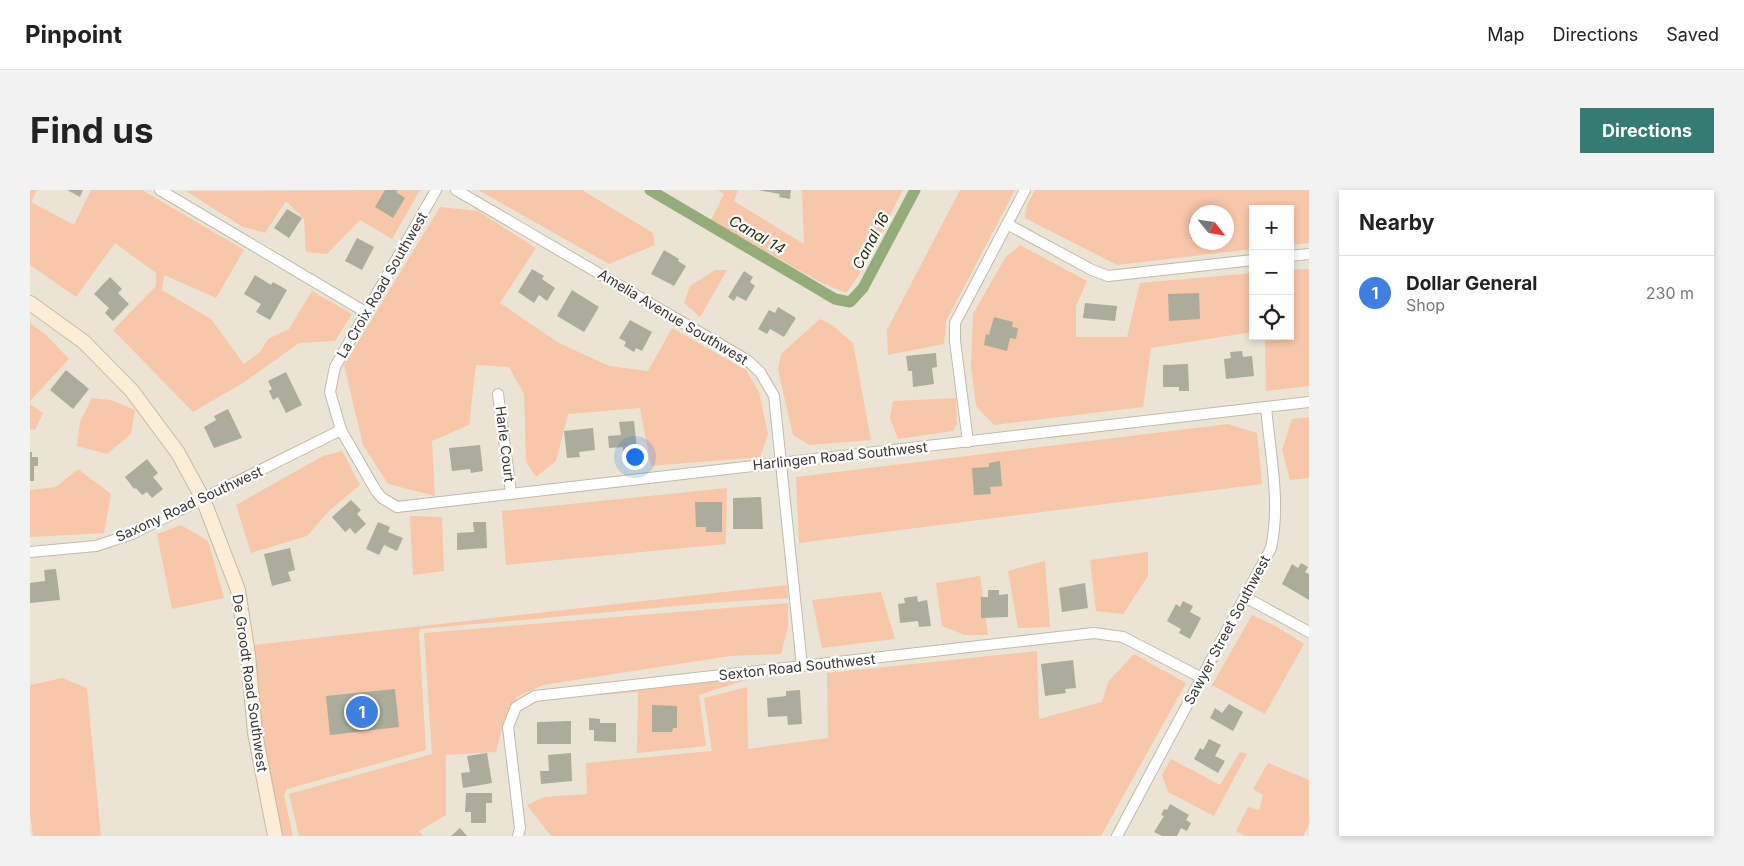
<!DOCTYPE html>
<meta charset="utf-8">
<style>
:root{--surface:#fff;--page:#f2f2f2;--text:#222;--muted:#767676;--line:#e0e0e0;--accent:#347b74}
body{margin:0;font-family:Inter,sans-serif;background:var(--page);color:var(--text)}
.controls{position:absolute;right:15px;top:15px;display:grid;overflow:hidden;border-radius:0px;box-shadow:0 2px 8px #0003}
.controls button{width:45px;height:45px;display:grid;place-items:center;padding:0;border:0;border-bottom:1px solid var(--line);background:var(--surface);color:var(--text);font:25px sans-serif}
.compass{position:absolute;left:1159px;top:15px;width:45px;height:45px;border-radius:50%;background:var(--surface);box-shadow:0 2px 8px #0003;rotate:120deg}
.you{position:absolute;left:604px;top:266px;width:18px;height:18px;margin:-12px;border:4px solid #fff;border-radius:50%;background:#1a73e8;box-shadow:0 0 0 8px #1a73e833}
.badge{display:grid;place-items:center;width:32px;height:32px;border-radius:50%;background:var(--accent);color:#fff;font-size:16px;font-weight:700}
.pin{position:absolute;translate:-50% -50%;border:2px solid #fff;box-shadow:0 1px 5px #0006}
.list{margin:0;padding:0;list-style:none}
h2{display:flex;justify-content:space-between;align-items:center;height:65px;margin:0;padding:0 20px;font-size:21px}
h2 small{font-size:16px;font-weight:400;color:var(--muted)}
.list li{display:grid;grid-template-columns:32px 1fr auto;gap:15px;align-items:center;box-sizing:border-box;height:75px;padding:0 20px;border-top:1px solid var(--line)}
.list b{display:block;font-size:19px;white-space:nowrap}
.list p{margin:0;font-size:16px;white-space:nowrap;color:var(--muted)}
.list em{font-size:16px;font-style:normal;color:var(--muted)}
.icon{flex:none;width:28px;height:28px;fill:none;stroke:currentColor;stroke-width:2;stroke-linecap:round;stroke-linejoin:round}
.map{position:relative;flex:none;width:1279px;height:646px;overflow:hidden;border-radius:0px}
header{display:flex;align-items:center;gap:30px;box-sizing:border-box;height:70px;padding:0 25px;background:var(--surface);border-bottom:1px solid var(--line)}
header strong{font-size:24px}
nav{display:flex;gap:28px;margin-inline-start:auto;font-size:18px}
.intro{display:flex;align-items:center;justify-content:space-between;box-sizing:border-box;height:120px;padding:0 30px}
h1{margin:0;font-size:35px}
.button{padding:12px 22px;border-radius:0px;background:var(--accent);color:#fff;font-size:18px;font-weight:700}
main{display:flex;gap:30px;padding:0 30px}
aside{flex:1;background:var(--surface);border-radius:0px;box-shadow:0 2px 8px #0003}
.map>svg:first-child{display:block}
.green{fill:#f8c6a9;fill-rule:evenodd}
.lines{fill:none;stroke-linecap:round;stroke-linejoin:round}
.canal{stroke:#94ab7a;stroke-width:11}
.building{fill:#abac9b}
.street-casing{stroke:#c0baa9;stroke-width:12}
.secondary-casing{stroke:#c0baa9;stroke-width:16}
.street{stroke:#fff;stroke-width:10}
.secondary{stroke:#fdecd6;stroke-width:14}
.labels{text-anchor:middle;stroke-width:4.5;stroke-linejoin:round;paint-order:stroke}
.street-label{font-size:14px;fill:#38362f;stroke:#fff}
.water-label{font-size:15px;font-style:italic;fill:#1f2e09;stroke:#fff}
</style>
<header>
<strong>Pinpoint</strong>
<nav><a>Map</a><a>Directions</a><a>Saved</a></nav>
</header>
<div class="intro"><h1>Find us</h1><a class="button">Directions</a></div>
<main>
<div class="map">
<svg width="1279" height="646" viewBox="0 0 1279 646">
<rect width="100%" height="100%" fill="#ebe4d4"/>
<g class="green">
<path d="M0 0H7L1 12 44 35 61 0H112L214 60 186 108 134 85 132 100 181 129 214 174 230 162 238 149 259 139 282 101 322 124 305 151 269 153 213 193 163 222 83 140 126 96V83L85 53 46 107 0 75Z"/>
<path d="M390 0 362 49 330 30 297 64 276 62 274 29 256 11 235 43 211 36 156 1Z"/>
<path d="M448 0H552L623 43 625 55 579 74Z"/>
<path d="M688 0H708L704 11 774 54 772 0H873L829 85 816 103 788 91 681 30 694 4Z"/>
<path d="M930 0H985L916 131 914 154 858 165 857 140Z"/>
<path d="M1005 0H1279V53L1260 55V19H1223V59L1087 75 995 28 997 15ZM1166 22H1196V52H1166Z"/>
<path d="M410 17 448 21 506 58 470 113 529 153 579 176 618 181 642 138 716 180 729 202 738 244 730 267 621 276 610 218 538 224 526 271 506 287 496 272 494 204 479 177 446 175 439 235 402 251 405 306 358 294 333 255 314 175Z"/>
<path d="M990 55 1057 91 1046 116V147H1097L1110 93 1223 83V142L1121 158 1113 217 964 235 946 216 941 177 943 124 975 68Z"/>
<path d="M1279 79V196L1236 201 1235 146H1260V80Z"/>
<path d="M685 80H697L670 127 654 113 660 96Z"/>
<path d="M790 129 802 135 823 153 841 250 779 255 763 245 748 180 751 164Z"/>
<path d="M0 133 16 145 39 169 0 211Z"/>
<path d="M62 208 81 210 105 220 101 244 77 264 47 256 50 232Z"/>
<path d="M926 208 927 234 923 241 868 249 860 228 863 211Z"/>
<path d="M0 214 13 223 5 240 0 239Z"/>
<path d="M1279 227V288L1260 290 1252 260 1262 229Z"/>
<path d="M1198 234 1227 243 1232 294 769 353 766 287Z"/>
<path d="M312 261 330 295 300 320 277 346 221 363 206 315 293 266Z"/>
<path d="M48 279 81 304 74 343 0 347V300L26 297Z"/>
<path d="M697 298 696 354 476 375 472 321Z"/>
<path d="M380 326 412 327 414 381 383 385Z"/>
<path d="M151 335 178 351 194 408 142 419 127 344Z"/>
<path d="M1118 362V386L1093 424 1066 421 1060 370Z"/>
<path d="M1015 371 1020 437 988 438 978 381Z"/>
<path d="M950 386 958 445H935L912 436 906 393Z"/>
<path d="M757 395 758 408 679 413 391 439 389 443 396 560 257 599 254 605 263 646H251L231 543 223 455Z"/>
<path d="M851 402 865 449 792 458 782 410Z"/>
<path d="M758 413V437L751 464 700 466 513 495 488 506 474 530 466 562 416 565V625L389 641 393 646H269L259 604 402 564 394 443Z"/>
<path d="M1222 425 1246 436 1274 454 1235 524 1182 495Z"/>
<path d="M1007 461 1009 529 1072 512 1078 492 1104 464 1156 493 1071 646H521L497 615 514 607 557 604 556 573 682 561 674 508 717 497 718 559 798 548 797 483Z"/>
<path d="M729 486 669 505 676 556 607 563 608 502 557 506Z"/>
<path d="M32 488 57 498 71 646H3L0 623V495Z"/>
<path d="M1210 562 1217 564 1184 626 1138 602 1132 585 1141 569 1190 595Z"/>
<path d="M1238 573 1279 590V635L1273 646H1215L1206 641 1218 617 1229 620 1233 605 1223 599Z"/>
</g>
<g class="lines">
<path class="canal" d="M620 0 805 109 820 112 833 98 885 0"/>
</g>
<g class="building">
<path d="M37 0H53L50 7Z"/>
<path d="M355 0H368L366 2 375 8 363 28 345 17Z"/>
<path d="M728 0H761L760 9 749 7 750 4Z"/>
<path d="M257 19 272 28 259 48 244 38Z"/>
<path d="M1159 30H1166V48L1161 49Z"/>
<path d="M327 48 344 57 332 80 315 71Z"/>
<path d="M634 60 649 69 648 71 656 76 644 96 621 84Z"/>
<path d="M502 79 514 86 512 89 525 98 517 111 509 105 504 113 488 102Z"/>
<path d="M714 81 723 87 720 92 725 96 716 111 707 106 704 111 698 107Z"/>
<path d="M225 85 241 95 243 92 257 100 240 130 226 122 231 114 214 104Z"/>
<path d="M80 87 92 99 88 103 99 114 83 131 75 123 79 118 64 104Z"/>
<path d="M542 100 569 117 554 142 527 126Z"/>
<path d="M1169 103 1170 129 1139 131 1138 104Z"/>
<path d="M1055 113 1087 116 1085 131 1053 128Z"/>
<path d="M748 117 766 128 754 147 740 139 737 144 728 139 739 120 745 123Z"/>
<path d="M964 127 983 132 982 137 988 138 986 149 980 148 977 161 954 155 956 144 959 145Z"/>
<path d="M600 130 622 142 612 161 606 158 604 162 594 156 596 152 589 148Z"/>
<path d="M1212 161 1213 167 1222 166 1224 186 1196 189 1194 169 1201 168 1200 162Z"/>
<path d="M906 163 907 177 902 178 904 194 883 197 882 181H878L876 166Z"/>
<path d="M1158 174 1159 201H1149V197H1133V175Z"/>
<path d="M36 180 59 199 43 219 20 200Z"/>
<path d="M256 182 272 215 256 223 248 207 243 210 239 201 242 199 238 191Z"/>
<path d="M198 219 212 248 184 258 174 237 186 230 184 226Z"/>
<path d="M604 231 607 260 593 261V257L579 258 578 246 591 245 589 232Z"/>
<path d="M563 238 565 260 549 262 550 267 537 268 534 241Z"/>
<path d="M450 255 453 281 441 283 440 279 422 281 419 258Z"/>
<path d="M0 262H2V267H8V276H4V291H0Z"/>
<path d="M117 269 128 283 123 287 133 299 122 308 117 302 112 305 106 298 104 299 95 287Z"/>
<path d="M970 271 972 296 960 297 961 304 944 305 942 278 959 277V273Z"/>
<path d="M731 307 733 339H703V308Z"/>
<path d="M321 310 331 320 327 324 336 334 325 344 320 338 315 342 302 327Z"/>
<path d="M665 312H692V342H676V337H666Z"/>
<path d="M348 332 360 337 358 342 373 348 367 361 354 355 349 365 336 359Z"/>
<path d="M443 332H456L457 358 427 360V343L444 342Z"/>
<path d="M260 358 265 380 258 382 261 391 242 396 234 364Z"/>
<path d="M1271 373 1278 377 1275 382 1279 384V410L1252 394 1262 374 1268 378Z"/>
<path d="M26 379 30 410 0 413V393L15 391 14 380Z"/>
<path d="M1055 393 1058 418 1032 422 1029 398Z"/>
<path d="M958 400H969V405L978 404V427L951 428V407H958Z"/>
<path d="M887 406 888 412 897 410 901 436 889 437 888 431 870 433 868 414 875 413 874 408Z"/>
<path d="M1153 411 1163 416 1160 422 1171 428 1160 449 1149 443 1151 439 1137 431 1146 414 1150 417Z"/>
<path d="M1043 470 1046 498 1035 499 1036 503 1015 506 1011 474Z"/>
<path d="M365 499 369 537 300 545 296 506Z"/>
<path d="M770 500 772 534 758 535 757 526 738 527 737 508 756 506V501Z"/>
<path d="M1199 514 1213 522 1203 541 1180 528 1185 518 1192 523Z"/>
<path d="M622 515 647 516V538H643L642 542H622Z"/>
<path d="M559 528 570 529V533H586V552L564 551V540H559Z"/>
<path d="M541 531V554H507V532Z"/>
<path d="M1179 549 1191 555 1185 566 1195 571 1188 583 1164 569 1170 558 1173 560Z"/>
<path d="M457 563 462 593 433 598 431 583 440 582 437 566Z"/>
<path d="M541 563 542 591 511 594 510 581H519L518 565Z"/>
<path d="M436 603H462V613H456V633H441V622H435Z"/>
<path d="M1140 614 1159 625 1156 630 1161 633 1157 641 1151 638 1147 646H1132L1124 642 1134 626 1131 625 1134 619 1137 620Z"/>
<path d="M430 638 437 646H421Z"/>
</g>
<g class="lines">
<defs>
<g id="street">
<path d="M130 0 337 123"/>
<path d="M406 0 305 177 300 202 311 240 346 301 352 308 367 317 1279 212"/>
<path d="M426 0 717 170 730 182 744 206 772 476"/>
<path d="M977 34 1062 80 1078 86 1223 70"/>
<path d="M1260 66 1279 64"/>
<path d="M468 204 481 303"/>
<path d="M938 252 925 151V133L995 0"/>
<path d="M0 362 66 356 102 344 311 240"/>
<path d="M1215 407 1279 442"/>
<path d="M488 646 490 638 478 537 486 517 505 506 1064 443 1093 447 1172 488"/>
<path d="M1087 646 1241 358C1251 313 1240 263 1236 217"/>
</g>
<path id="secondary" d="M0 113 54 152 102 201 148 263 173 309 208 400 218 465 225 543 245 646"/>
</defs>
<use href="#street" class="street-casing"/>
<use href="#secondary" class="secondary-casing"/>
<use href="#street" class="street"/>
<use href="#secondary" class="secondary"/>
</g>
<g class="labels">
<g class="street-label">
<text transform="translate(352 95) rotate(-60)" y="5">La Croix Road Southwest</text>
<text transform="translate(643 127) rotate(31)" y="5">Amelia Avenue Southwest</text>
<text transform="translate(475 254) rotate(83)" y="5">Harle Court</text>
<text transform="translate(810 266) rotate(-6)" y="5">Harlingen Road Southwest</text>
<text transform="translate(159 314) rotate(-25)" y="5">Saxony Road Southwest</text>
<text transform="translate(1197 440) rotate(-62)" y="5">Sawyer Street Southwest</text>
<text transform="translate(767 477) rotate(-6)" y="5">Sexton Road Southwest</text>
<text transform="translate(220 493) rotate(82)" y="5">De Groodt Road Southwest</text>
</g>
<g class="water-label">
<text transform="translate(727 45) rotate(30)" y="5">Canal 14</text>
<text transform="translate(841 51) rotate(-62)" y="5">Canal 16</text>
</g>
</g>
</svg>
<div class="controls">
<button>+</button>
<button>−</button>
<button><svg class="icon" aria-label="locate" viewBox="0 0 24 24"><circle cx="12" cy="12" r="6"/><path d="M12 2v4M12 18v4M2 12h4M18 12h4"/></svg></button>
</div>
<svg class="compass" viewBox="-18 -18 36 36"><path d="M0-13l5 13h-10z" fill="#e53935"/><path d="M0 13l5-13h-10z" fill="#767676"/></svg>
<div class="you"></div>
<div class="pin badge" style="left:332px;top:522px;background:#3f7fe0">1</div>
</div>
<aside>
<h2>Nearby<small></small></h2>
<ul class="list">
<li><span class="badge" style="background:#3f7fe0">1</span><div><b>Dollar General</b><p>Shop</p></div><em>230 m</em></li>
</ul>
</aside>
</main>
